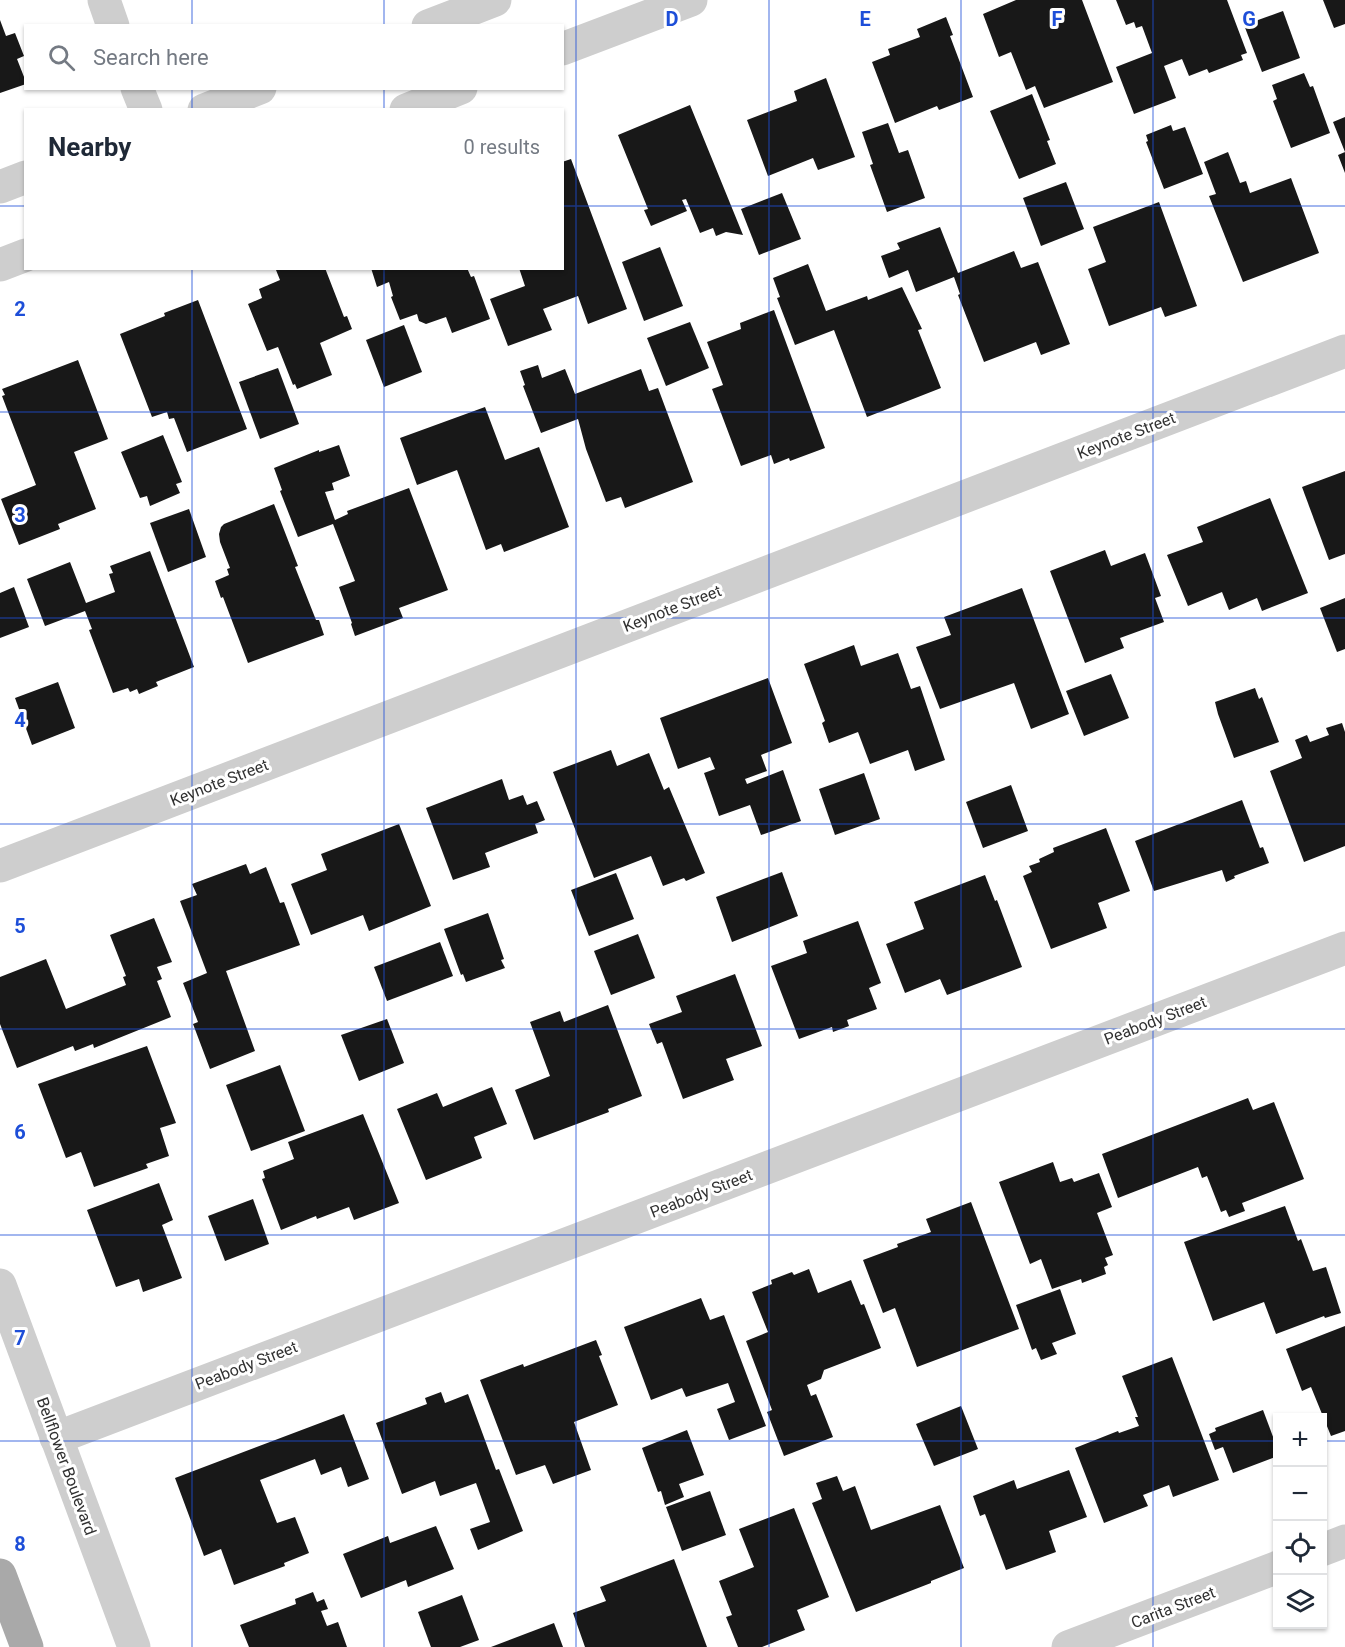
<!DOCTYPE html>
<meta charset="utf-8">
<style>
:root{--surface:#fff;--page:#f2f2f3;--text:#1f2937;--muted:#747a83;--line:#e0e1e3}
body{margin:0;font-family:Roboto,sans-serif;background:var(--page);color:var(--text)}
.controls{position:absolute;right:18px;bottom:18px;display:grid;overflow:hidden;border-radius:0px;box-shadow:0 2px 4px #0004}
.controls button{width:54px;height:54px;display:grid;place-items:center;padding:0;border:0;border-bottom:2px solid var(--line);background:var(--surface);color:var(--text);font:30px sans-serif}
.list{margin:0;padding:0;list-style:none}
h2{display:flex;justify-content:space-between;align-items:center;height:78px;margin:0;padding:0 24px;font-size:26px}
h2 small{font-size:20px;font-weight:400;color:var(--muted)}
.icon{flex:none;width:33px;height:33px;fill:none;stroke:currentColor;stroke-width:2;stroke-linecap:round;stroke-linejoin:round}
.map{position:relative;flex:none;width:1345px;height:1647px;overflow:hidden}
.search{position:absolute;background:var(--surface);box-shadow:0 2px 4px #0004;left:24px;top:24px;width:540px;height:66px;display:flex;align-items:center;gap:15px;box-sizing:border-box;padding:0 21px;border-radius:0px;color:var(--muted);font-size:22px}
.panel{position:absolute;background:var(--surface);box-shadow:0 2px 4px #0004;left:24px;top:108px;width:540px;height:162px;border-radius:0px}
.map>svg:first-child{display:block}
.building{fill:#181818}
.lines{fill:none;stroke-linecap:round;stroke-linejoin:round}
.minor{stroke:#cecece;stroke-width:33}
.major{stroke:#a9a9a9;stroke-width:33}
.grid{fill:none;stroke:#1d4ed8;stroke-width:1.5;stroke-opacity:0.55}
.labels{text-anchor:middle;stroke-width:6;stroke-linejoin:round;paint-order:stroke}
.street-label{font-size:16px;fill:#313131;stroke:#fff}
.grid-label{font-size:20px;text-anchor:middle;font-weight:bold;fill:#1d4ed8;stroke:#fff;stroke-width:6;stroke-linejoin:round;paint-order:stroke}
</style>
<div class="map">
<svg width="1345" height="1647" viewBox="0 0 1345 1647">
<rect width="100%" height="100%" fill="#fff"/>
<g class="building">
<path d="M1016 0H1082L1113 82 1044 108 1035 86 1026 90 1011 52 999 57 983 14Z"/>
<path d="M1116 0H1227L1247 53 1241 55 1243 60 1209 73 1207 69 1189 76 1182 59 1164 66 1176 98 1134 114 1116 67 1152 53 1142 26 1136 28 1134 22 1126 25Z"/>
<path d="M1323 0H1345V24L1334 28Z"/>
<path d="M1283 11 1300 58 1262 72 1244 25Z"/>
<path d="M946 17 953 35 950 36 973 97 939 110 937 106 895 123 872 62 890 55 888 49 920 37 917 29Z"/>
<path d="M0 20 6 36 15 33 24 56 17 59 26 82V84L0 93Z"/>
<path d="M1304 73 1310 87 1313 86 1330 133 1291 148 1273 101 1277 99 1272 85Z"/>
<path d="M826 78 855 157 818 170 813 158 768 176 747 120 797 101 794 91Z"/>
<path d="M1032 94 1050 140 1047 141 1056 164 1019 179 990 111Z"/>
<path d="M690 105 743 235 726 232 716 236 713 228 700 233 686 199 682 200 687 211 651 226 644 210 648 209 618 135Z"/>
<path d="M1345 117V173L1338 155 1345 152 1333 122Z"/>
<path d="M888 123 899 153 908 150 925 198 887 212 870 165 873 164 862 132Z"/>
<path d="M1171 125 1173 131 1185 127 1203 174 1164 189 1146 142 1148 141 1146 135Z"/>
<path d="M1228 152 1240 183 1246 181 1250 193 1291 178 1319 253 1243 282 1209 196 1216 194 1204 162Z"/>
<path d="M571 159 627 309 588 324 578 296 543 309 552 330 508 346 490 299 525 286 519 268H562V162Z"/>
<path d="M1066 182 1084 229 1041 246 1023 198Z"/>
<path d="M782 193 801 239 759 255 741 209Z"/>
<path d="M1159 202 1197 306 1165 317 1161 307 1109 326 1088 269 1106 262 1093 227Z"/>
<path d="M940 227 958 273 1014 251 1021 268 1038 262 1070 344 1041 355 1036 342 984 362 958 295 960 294 954 277 916 292 908 270 889 278 881 256 900 249 897 243Z"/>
<path d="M660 247 683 306 644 321 622 262Z"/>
<path d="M808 264 826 311 867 296 868 300 902 287 922 329 918 330 941 388 867 417 834 330 795 345 777 298 780 297 773 278Z"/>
<path d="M280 268H325L344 317 347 316 352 329 320 343 332 375 297 389 295 384 293 385 278 347 267 351 248 304 262 298 259 289 280 280 276 270Z"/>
<path d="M371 268H467L471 277 474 276 490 319 452 333 446 317 426 324 419 321 417 314 400 320 391 297 393 296 389 282 377 287Z"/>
<path d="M198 300 247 429 187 452 174 418 169 419 167 412 152 417 120 334 165 316 164 313Z"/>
<path d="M774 310 825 448 790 461 789 458 774 464 771 455 741 466 712 389 723 385 707 342 741 329 740 323Z"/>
<path d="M690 322 709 368 666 386 647 338Z"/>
<path d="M404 325 422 372 384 387 366 340Z"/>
<path d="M78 360 108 439 74 452 96 509 58 524 60 529 19 545 1 499 36 485 2 396 5 395 2 389Z"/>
<path d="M538 365 542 378 565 369 575 394 641 369 649 391 658 388 693 482 625 508 621 497 606 502 586 449 578 419 541 433 523 386 525 385 520 371Z"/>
<path d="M278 368 299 424 260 439 239 382Z"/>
<path d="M485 407 505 460 539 447 569 527 504 552 501 544 486 550 457 470 417 485 400 438Z"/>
<path d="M163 435 182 482 176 484 180 493 150 506 147 496 140 498 121 452Z"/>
<path d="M339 445 350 476 332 483 334 490 325 492 335 520 348 514 347 511 409 488 448 590 399 608 403 618 355 636 351 624 352 623 339 587 355 581 333 524 298 537 280 491 282 490 274 468 319 450V452Z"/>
<path d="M1345 471V554L1329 560 1302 487Z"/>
<path d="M1270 498 1308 593 1262 611 1257 598 1229 610 1222 592 1188 606 1167 555 1203 542 1197 527Z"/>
<path d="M274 504 298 566 295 567 316 620H319L324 635 248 663 223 597 221 598 215 581 229 575 227 569 230 568 220 542 219 534 221 527 224 524Z"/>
<path d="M189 509 206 557 168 572 150 523Z"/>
<path d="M1105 550 1111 566 1145 553 1161 596 1155 598 1164 622 1120 638 1124 648 1085 663 1050 571Z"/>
<path d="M150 551 194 667 156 682 158 686 139 694 137 689 130 692 128 688 113 693 89 630 92 629 85 611 45 626 27 579 70 562 86 603 115 592 109 574 113 573 110 566Z"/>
<path d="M14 587 29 627 0 638V593Z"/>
<path d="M1022 588 1069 714 1031 729 1014 683 940 709 916 647 951 635 944 617Z"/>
<path d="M1345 598V649L1337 652 1320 608Z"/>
<path d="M854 645 861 666 898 653 911 689 920 686 945 760 915 771 908 750 870 764 858 732 829 743 822 723 825 721 804 664Z"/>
<path d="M1111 674 1129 718 1084 736 1066 691Z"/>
<path d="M768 678 792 743 761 755 767 771 745 779 747 784 783 770 801 821 761 835 750 805 719 816 704 773 715 769 710 757 678 769 660 718Z"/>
<path d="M58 682 75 728 32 745 15 698Z"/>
<path d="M1255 688 1259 699 1262 697 1279 742 1234 758 1218 714 1215 702Z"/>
<path d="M1342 723 1345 732V846L1304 862 1270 771 1302 758 1295 740 1307 735 1310 742 1329 735 1326 728Z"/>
<path d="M611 750 617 766 649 753 664 790 669 787 705 873 686 881 684 878 663 886 651 856 594 878 553 772Z"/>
<path d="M864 773 880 819 835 835 819 789Z"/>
<path d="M502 779 509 800 523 795 527 805 537 801 545 820 535 824 538 833 485 853 490 867 453 880 426 808Z"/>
<path d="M1011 785 1028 831 983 848 966 802Z"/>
<path d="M1242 800 1260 848 1263 847 1269 863 1234 876 1235 878 1226 882 1222 870 1154 891 1135 841Z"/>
<path d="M399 824 431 906 369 931 363 915 311 935 291 884 327 870 321 854Z"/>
<path d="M1106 828 1130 891 1098 903 1107 928 1051 949 1023 876 1032 872 1029 866 1040 862 1039 859 1054 852 1053 848Z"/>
<path d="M246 864 250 874 266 867 280 903 284 902 300 945 226 971 255 1051 210 1069 193 1024 198 1022 183 983 207 973 180 901 197 895 192 884Z"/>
<path d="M782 872 798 916 732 942 716 897Z"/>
<path d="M616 873 634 919 589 936 571 890Z"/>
<path d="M985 875 995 901 997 900 1022 967 947 995 940 979 905 993 886 944 924 929 914 902Z"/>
<path d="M488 913 504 959 501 960 505 968 466 982 463 974 461 975 444 929Z"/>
<path d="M154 918 172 962 157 967 162 979 157 981 171 1017 94 1048 93 1044 75 1051 73 1046 17 1068 0 1024V977L46 959 66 1009 126 985 123 977 126 976 110 935Z"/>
<path d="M858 921 881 983 869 988 877 1009 847 1020 849 1026 833 1032 832 1027 799 1039 771 966 807 953 803 941Z"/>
<path d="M638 934 655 978 611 995 594 951Z"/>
<path d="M440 942 453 976 387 1001 374 967Z"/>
<path d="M735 974 762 1046 726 1059 734 1080 683 1099 662 1042 657 1044 649 1024 682 1012 676 996Z"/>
<path d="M608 1005 642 1096 608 1109 609 1112 534 1140 515 1090 550 1076 530 1022 560 1011 564 1022Z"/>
<path d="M387 1019 404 1063 359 1081 341 1035Z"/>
<path d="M147 1046 176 1123 160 1128 169 1156 146 1164 148 1168 94 1187 81 1152 66 1158 38 1084Z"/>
<path d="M280 1065 305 1131 251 1151 226 1085Z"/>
<path d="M492 1087 507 1124 474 1137 482 1158 426 1180 397 1109 437 1093 443 1107Z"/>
<path d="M1248 1098 1253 1110 1274 1102 1304 1179 1242 1203 1245 1211 1229 1217 1226 1210 1221 1212 1207 1176 1202 1178 1198 1167 1118 1198 1102 1154Z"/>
<path d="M363 1114 399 1203 354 1220 349 1207 317 1219 316 1216 281 1230 262 1179 265 1178 263 1171 294 1159 288 1142Z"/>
<path d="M1053 1162 1060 1182 1072 1178 1074 1182 1099 1173 1112 1207 1097 1213 1113 1255 1105 1258 1108 1265 1104 1267 1106 1274 1082 1283 1081 1279 1052 1289 1041 1259 1030 1264 999 1182Z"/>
<path d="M159 1183 173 1220 162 1225 182 1278 143 1292 139 1279 116 1287 87 1210Z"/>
<path d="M253 1199 269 1244 225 1261 208 1216Z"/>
<path d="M971 1202 1019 1329 917 1367 895 1308 883 1313 863 1260 898 1247 897 1244 931 1232 926 1219Z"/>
<path d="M1285 1206 1298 1241 1301 1239 1313 1271 1326 1267 1341 1313 1325 1318 1324 1316 1276 1334 1264 1302 1213 1321 1184 1242Z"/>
<path d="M809 1269 818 1293 851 1280 861 1305 864 1304 881 1348 824 1370 821 1379 807 1385 811 1396 816 1394 833 1437 784 1456 767 1412 772 1410 746 1341 768 1332 752 1292 772 1284 771 1280 792 1272 794 1275Z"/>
<path d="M1060 1289 1076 1334 1052 1343 1057 1354 1041 1360 1036 1348 1032 1350 1016 1305Z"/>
<path d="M701 1298 710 1320 724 1315 766 1426 729 1440 717 1409 735 1402 728 1383 686 1397 682 1388 651 1400 624 1327Z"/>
<path d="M1345 1326V1431L1331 1436 1311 1387 1302 1391 1286 1349Z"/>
<path d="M596 1340 602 1355 599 1356 618 1405 574 1422 591 1470 553 1484 545 1465 516 1475 480 1380 523 1364 524 1367Z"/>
<path d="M1172 1357 1219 1480 1173 1497 1169 1485 1143 1495 1148 1506 1104 1523 1075 1448 1118 1431 1119 1433 1139 1426 1135 1417H1138L1122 1376Z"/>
<path d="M441 1392 445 1403 468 1394 496 1470 499 1469 523 1531 478 1550 470 1529 490 1522 476 1483 440 1496 435 1481 402 1494 376 1423 427 1404 425 1398Z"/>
<path d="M961 1406 978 1449 934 1466 916 1424Z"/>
<path d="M1263 1410 1278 1450V1456L1233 1473 1223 1447 1215 1450 1209 1434 1216 1431 1215 1428Z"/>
<path d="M344 1414 369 1479 348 1487 341 1467 321 1475 315 1459 260 1480 277 1523 295 1517 309 1553 284 1563 285 1566 234 1585 221 1549 204 1556 175 1478Z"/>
<path d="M687 1430 704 1475 679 1484 684 1497 665 1505 661 1491 658 1492 642 1448Z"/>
<path d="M1069 1470 1087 1517 1049 1531 1056 1552 1006 1570 985 1514 980 1516 973 1496 1014 1480 1017 1489Z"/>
<path d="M837 1476 843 1491 855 1486 871 1530 940 1505 964 1568 931 1581V1583L856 1612 812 1503 822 1499 816 1483Z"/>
<path d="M710 1491 726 1535 682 1551 666 1507Z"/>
<path d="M794 1508 829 1597 797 1610 805 1630 762 1647H738L726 1617 732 1615 719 1581 754 1567 739 1529Z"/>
<path d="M436 1526 454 1569 408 1587 406 1580 361 1598 343 1554 388 1536 390 1543Z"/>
<path d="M674 1559 707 1647H585L573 1613 606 1601 600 1587Z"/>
<path d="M313 1592 317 1602 324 1599 328 1609 321 1611 327 1626 338 1622 347 1647H249L240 1625 296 1604 295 1599Z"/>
<path d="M462 1595 479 1640 460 1647H431L418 1612Z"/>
<path d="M554 1623 563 1647H491Z"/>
</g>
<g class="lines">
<g class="minor">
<path d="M104 0 113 26"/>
<path d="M428 26 495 0"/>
<path d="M562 49 691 0"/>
<path d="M137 88 146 110"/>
<path d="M204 110 260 88"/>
<path d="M406 110 461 88"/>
<path d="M0 187 26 177"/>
<path d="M0 265 26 255"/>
<path d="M0 866 1345 351"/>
<path d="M0 1285 134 1647"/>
<path d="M56 1438 1345 948"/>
<path d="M1322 1550 1345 1541"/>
<path d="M1068 1647 1278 1567"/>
</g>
<path class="major" d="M0 1575 27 1647"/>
</g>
<path class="grid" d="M192 0V26M384 0V26M576 0V1647M769 0V1647M961 0V1647M1153 0V1647M192 88V110M384 88V110M0 206H26M562 206H1345M192 268V1647M384 268V1647M0 412H1345M0 618H1345M0 824H1345M0 1029H1345M0 1235H1345M0 1441H1278M1322 1441H1345"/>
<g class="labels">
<g class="street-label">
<text transform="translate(1126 435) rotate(-21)" y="6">Keynote Street</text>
<text transform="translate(672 608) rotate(-21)" y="6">Keynote Street</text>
<text transform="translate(219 782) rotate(-21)" y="6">Keynote Street</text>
<text transform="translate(1155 1020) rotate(-21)" y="6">Peabody Street</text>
<text transform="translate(701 1193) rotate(-21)" y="6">Peabody Street</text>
<text transform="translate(246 1365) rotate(-21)" y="6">Peabody Street</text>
<text transform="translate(67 1466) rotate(70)" y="6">Bellflower Boulevard</text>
<text transform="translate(1173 1607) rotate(-21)" y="6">Carita Street</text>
</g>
</g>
<g class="grid-label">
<text x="672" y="26">D</text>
<text x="865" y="26">E</text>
<text x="1057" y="26">F</text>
<text x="1249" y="26">G</text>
<text x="20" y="316">2</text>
<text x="20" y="522">3</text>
<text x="20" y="727">4</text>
<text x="20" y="933">5</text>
<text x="20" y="1139">6</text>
<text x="20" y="1345">7</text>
<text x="20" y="1551">8</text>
</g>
</svg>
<div class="controls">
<button>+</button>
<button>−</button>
<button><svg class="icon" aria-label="locate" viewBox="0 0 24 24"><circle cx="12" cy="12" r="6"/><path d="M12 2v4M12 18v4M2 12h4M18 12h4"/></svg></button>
<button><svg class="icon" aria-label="layers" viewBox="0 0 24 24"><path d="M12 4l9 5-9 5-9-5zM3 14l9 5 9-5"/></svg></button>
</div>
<div class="search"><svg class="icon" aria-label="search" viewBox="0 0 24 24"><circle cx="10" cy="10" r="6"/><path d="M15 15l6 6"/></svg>Search here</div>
<section class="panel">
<h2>Nearby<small>0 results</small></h2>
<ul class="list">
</ul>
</section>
</div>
